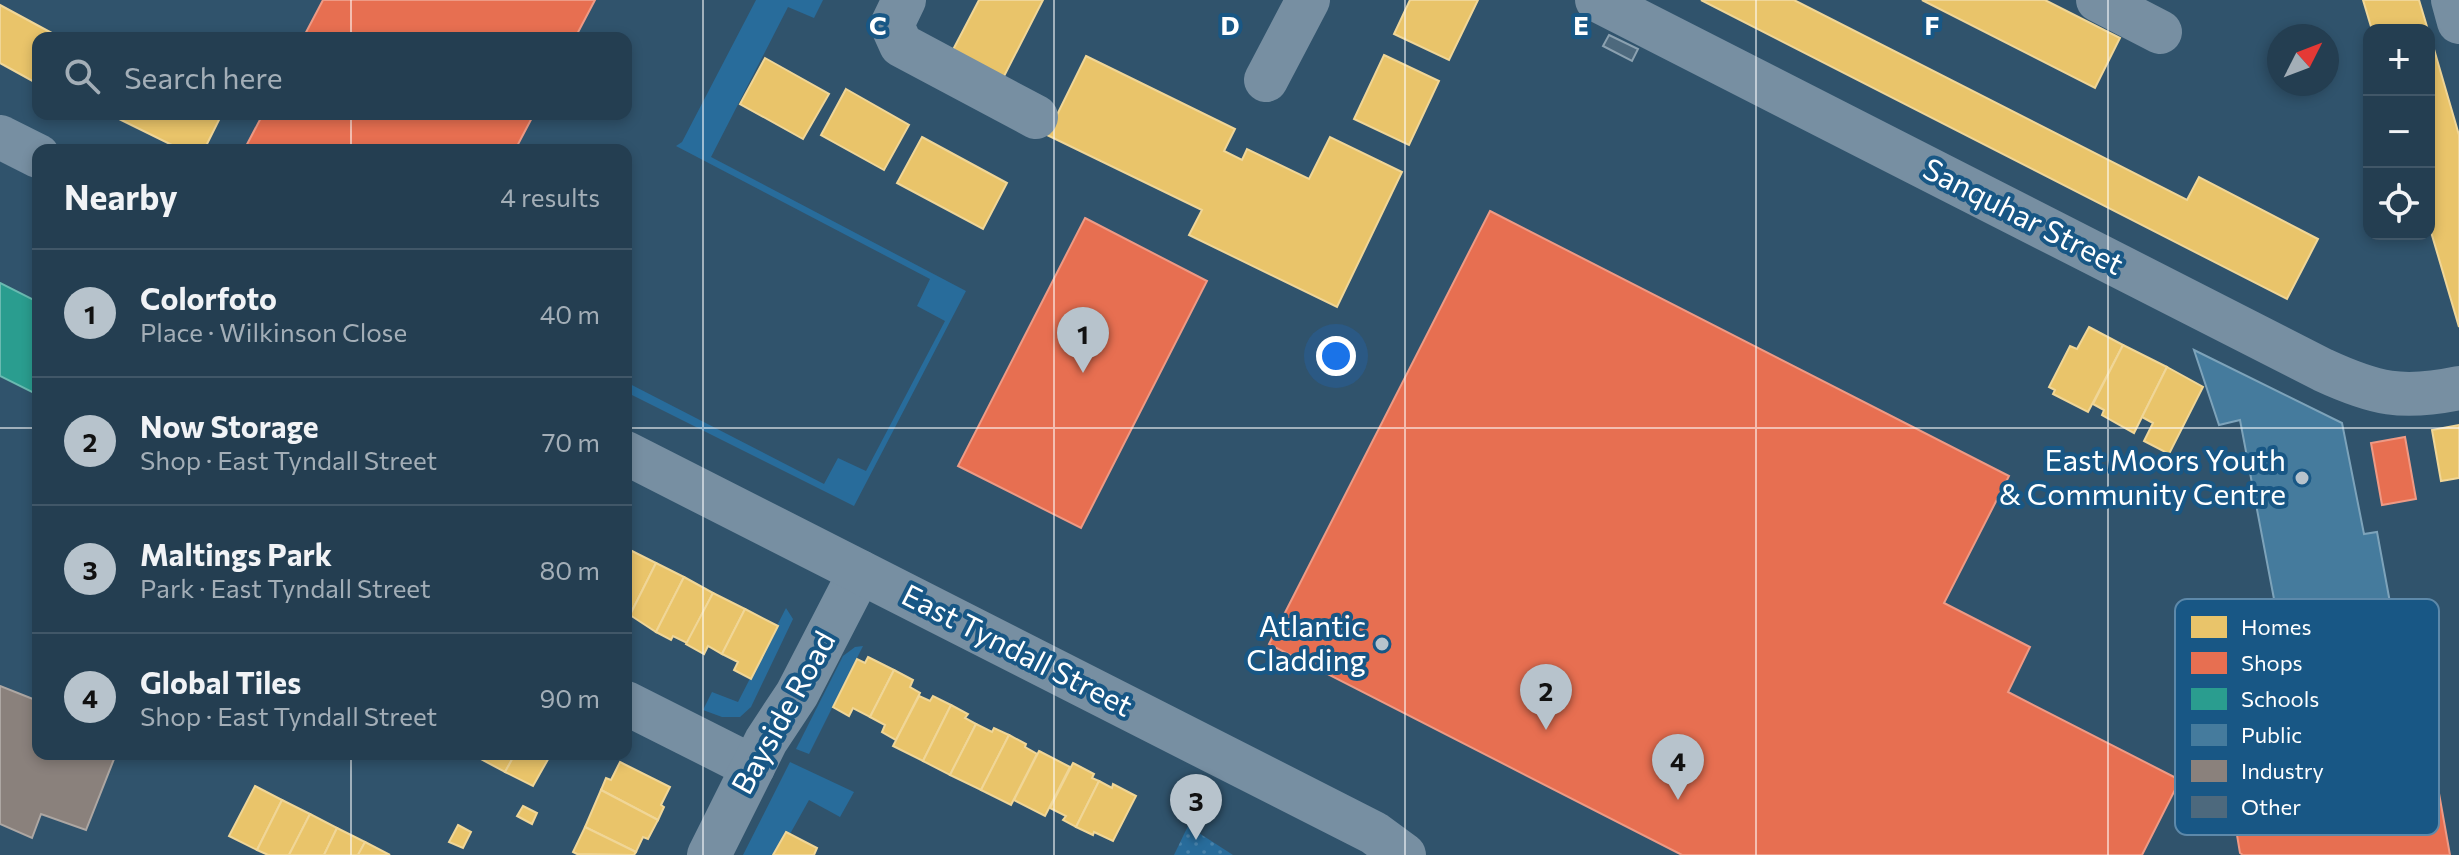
<!DOCTYPE html>
<meta charset="utf-8">
<style>
:root{--surface:#243e51;--page:#30495b;--text:#f1f3f6;--muted:#a3aeb7;--line:#415768;--accent:#b7c3cc}
body{margin:0;font-family:Commissioner,sans-serif;background:var(--page);color:var(--text)}
.controls{position:absolute;right:24px;top:24px;display:grid;overflow:hidden;border-radius:16px;box-shadow:0 4px 12px #0003}
.controls button{width:72px;height:72px;display:grid;place-items:center;padding:0;border:0;border-bottom:2px solid var(--line);background:var(--surface);color:var(--text);font:40px sans-serif}
.compass{position:absolute;left:2267px;top:24px;width:72px;height:72px;border-radius:50%;background:var(--surface);box-shadow:0 4px 12px #0003;rotate:48deg}
.you{position:absolute;left:1336px;top:356px;width:28px;height:28px;margin:-20px;border:6px solid #fff;border-radius:50%;background:#1a73e8;box-shadow:0 0 0 12px #1a73e833}
.badge{display:grid;place-items:center;width:52px;height:52px;border-radius:50%;background:var(--accent);color:#111;font-size:26px;font-weight:700}
.pin{position:absolute;translate:-50% -66px;filter:drop-shadow(0 2px 4px #0008)}
.pin::after{content:'';position:absolute;top:42px;width:28px;height:24px;background:inherit;clip-path:polygon(0 0,100% 0,50% 100%)}
.list{margin:0;padding:0;list-style:none}
h2{display:flex;justify-content:space-between;align-items:center;height:104px;margin:0;padding:0 32px;font-size:34px}
h2 small{font-size:26px;font-weight:400;color:var(--muted)}
.list li{display:grid;grid-template-columns:52px 1fr auto;gap:24px;align-items:center;box-sizing:border-box;height:128px;padding:0 32px;border-top:2px solid var(--line)}
.list b{display:block;font-size:30px;white-space:nowrap}
.list p{margin:0;font-size:26px;white-space:nowrap;color:var(--muted)}
.list em{font-size:26px;font-style:normal;color:var(--muted)}
.icon{flex:none;width:44px;height:44px;fill:none;stroke:currentColor;stroke-width:2;stroke-linecap:round;stroke-linejoin:round}
.map{position:relative;flex:none;width:2459px;height:855px;overflow:hidden}
.search{position:absolute;background:var(--surface);box-shadow:0 4px 12px #0003;left:32px;top:32px;width:600px;height:88px;display:flex;align-items:center;gap:20px;box-sizing:border-box;padding:0 28px;border-radius:16px;color:var(--muted);font-size:30px}
.panel{position:absolute;background:var(--surface);box-shadow:0 4px 12px #0003;left:32px;top:144px;width:600px;height:616px;border-radius:16px}
.map>svg:first-child{display:block}
.grass{fill:#286c9b}
.park{fill:url(#park-dots)}
.homes{fill:#e9c46a;stroke:#f0d697;stroke-width:2}
.shops{fill:#e76f51;stroke:#ee9a85;stroke-width:2}
.schools{fill:#2a9d8f;stroke:#6abab1;stroke-width:2}
.public{fill:#457b9d;stroke:#7da3ba;stroke-width:2}
.industry{fill:#8a817c;stroke:#ada7a3;stroke-width:2}
.building{fill:#4d697d;stroke:#8ba1b0;stroke-width:2}
.lines{fill:none;stroke-linecap:round;stroke-linejoin:round}
.minor{stroke:#778fa2;stroke-width:44}
.tertiary{stroke:#778fa2;stroke-width:44}
.grid{fill:none;stroke:#fff;stroke-width:2;stroke-opacity:0.55}
.poi-dot{fill:#b7c3cc;stroke:#185785;stroke-width:3}
.labels{text-anchor:middle;stroke-width:8;stroke-linejoin:round;paint-order:stroke}
.street-label{font-size:30px;fill:#fff;stroke:#185785}
.poi-label{font-size:30px;fill:#fff;stroke:#185785;text-anchor:end}
.key{fill:#185785;stroke:#5d89aa;stroke-width:2}
.key-label{font-size:22px;fill:#fff}
.grid-label{font-size:26px;text-anchor:middle;font-weight:bold;fill:#fff;stroke:#185785;stroke-width:8;stroke-linejoin:round;paint-order:stroke}
</style>
<div class="map">
<svg width="2459" height="855" viewBox="0 0 2459 855">
<defs>
<pattern id="park-dots" width="8" height="8" patternUnits="userSpaceOnUse" patternTransform="scale(2)"><rect width="8" height="8" fill="#286c9b"/><path d="M2 2h.1M6 6h.1" fill="none" stroke="#4882aa" stroke-width="1.8" stroke-linecap="round"/></pattern>
</defs>
<rect width="100%" height="100%" fill="#30536c"/>
<g class="grass">
<path d="M756 0H823L814 18 788 7 711 157 966 291 854 506 626 392V382L824 484 838 458 866 471 945 321 917 306 930 279 676 146 682 142Z"/>
<path d="M786 608 793 619 751 707 740 717H722L703 710 712 692 738 702Z"/>
<path d="M863 646 809 754 796 749 843 656 855 647Z"/>
<path d="M790 762 854 792 840 817 809 800 790 834 785 832 773 855H743Z"/>
</g>
<path class="park" d="M1188 826 1233 855H1174Z"/>
<g class="homes">
<path d="M979 0H1043L997 90 946 63Z"/>
<path d="M1410 0H1478L1449 60 1394 34Z"/>
<path d="M1701 0H1794L2187 200 2199 177 2318 239 2287 299Z"/>
<path d="M1922 0H2045L2120 38 2095 88Z"/>
<path d="M2363 0H2419L2428 30H2372Z"/>
<path d="M0 5 61 38H38V84L0 63Z"/>
<path d="M2429 32 2459 135V327L2429 225Z"/>
<path d="M1384 55 1439 81 1409 145 1354 119Z"/>
<path d="M1086 56 1235 129 1224 151 1242 160 1247 149 1309 179 1330 137 1402 172 1337 307 1189 235 1202 210 1047 135Z"/>
<path d="M765 58 829 94 803 139 740 104Z"/>
<path d="M846 89 909 125 884 170 821 135Z"/>
<path d="M109 114H212L220 118 204 150H182Z"/>
<path d="M922 137 1007 183 983 229 897 183Z"/>
<path d="M2089 327 2123 345 2088 412 2053 394 2055 390 2049 387 2070 346 2077 349Z"/>
<path d="M2123 345 2167 367 2134 433 2102 415 2104 410 2093 404Z"/>
<path d="M2167 367 2203 387 2169 454 2144 441 2153 423 2142 417Z"/>
<path d="M2459 425V478L2441 481 2432 430Z"/>
<path d="M626 548 656 563 628 619 626 618Z"/>
<path d="M656 563 684 577 656 632 630 615Z"/>
<path d="M684 577 713 593 687 643 673 636 671 640 656 632Z"/>
<path d="M713 593 745 609 722 654 708 646 704 654 686 644Z"/>
<path d="M745 609 778 626 751 679 734 670 738 662 722 654Z"/>
<path d="M868 657 894 670 870 717 853 708 849 716 833 707 857 659 865 663Z"/>
<path d="M894 670 913 680 910 687 920 693 896 740 882 732 885 725 870 717Z"/>
<path d="M919 696 930 701 933 696 951 705 923 761 893 746Z"/>
<path d="M951 705 968 714 965 718 976 724 950 775 923 761Z"/>
<path d="M976 724 992 732 994 728 1009 735 981 790 950 775Z"/>
<path d="M1009 735 1026 744 1025 747 1037 754 1011 805 981 790Z"/>
<path d="M1039 751 1070 767 1045 816 1014 800Z"/>
<path d="M479 754H515L505 772 477 757Z"/>
<path d="M515 754H551L533 786 505 772Z"/>
<path d="M620 762 670 787 661 805 664 807 658 820 601 790 606 778 611 780Z"/>
<path d="M1073 763 1094 774 1092 778 1099 781 1076 827 1063 820 1066 816 1050 808Z"/>
<path d="M1099 781 1112 788 1113 784 1136 796 1113 841 1094 832 1093 835 1076 827Z"/>
<path d="M255 786 282 800 257 850 229 836Z"/>
<path d="M601 790 658 820 648 839 643 837 636 852 585 827Z"/>
<path d="M282 800 310 814 289 855H268L257 850Z"/>
<path d="M523 806 537 813 532 824 517 816Z"/>
<path d="M310 814 337 828 324 855H289Z"/>
<path d="M458 825 471 832 463 848 449 842Z"/>
<path d="M585 827 636 852 634 855 577 854 573 852Z"/>
<path d="M337 828 365 842 358 855H324Z"/>
<path d="M786 832 817 848 814 855H773Z"/>
<path d="M365 842 390 855H358Z"/>
</g>
<g class="shops">
<path d="M323 0H595L575 38H303Z"/>
<path d="M263 114H534L515 150H244Z"/>
<path d="M1490 211 2009 476 1944 603 2030 647 2008 692 2180 780 2142 855H1682L1269 644Z"/>
<path d="M1085 218 1207 281 1081 528 958 466Z"/>
<path d="M2405 437 2416 499 2382 505 2371 443Z"/>
<path d="M2417 670 2450 855H2243L2240 853 2221 740 2247 736 2245 702Z"/>
</g>
<path class="schools" d="M0 283 38 302V395L0 376Z"/>
<path class="public" d="M2194 350 2342 423 2364 534 2377 532 2398 646 2317 659 2308 615 2278 620 2240 420 2219 425Z"/>
<path class="industry" d="M0 686 38 701V754H116L86 830 41 814 32 838 0 824Z"/>
<path class="building" d="M1609 35 1638 49 1632 61 1603 46Z"/>
<g class="lines">
<g class="minor">
<path d="M904 0 892 25 901 45 1036 117"/>
<path d="M2098 0 2160 32"/>
<path d="M2453 0 2459 22"/>
<path d="M1266 80 1308 0"/>
<path d="M626 703 753 767"/>
<path d="M709 855 766 741 797 694 860 572"/>
</g>
<g class="tertiary">
<path d="M1597 0 2323 370C2375 394 2402 400 2459 388"/>
<path d="M0 137 38 156"/>
<path d="M626 453 1374 833 1404 855"/>
</g>
</g>
<path class="grid" d="M351 0V38M703 0V855M1054 0V855M1405 0V855M1756 0V855M2108 0V855M351 114V150M0 428H38M626 428H2459M351 754V855"/>
<g class="poi-dot">
<circle cx="2302" cy="478" r="8"/>
<circle cx="1382" cy="644" r="8"/>
</g>
<g class="labels">
<g class="street-label">
<text transform="translate(2023 217) rotate(27)" y="10">Sanquhar Street</text>
<text transform="translate(1017 651) rotate(27)" y="10">East Tyndall Street</text>
<text transform="translate(784 713) rotate(-61)" y="10">Bayside Road</text>
</g>
<g class="poi-label">
<text x="2286" y="471">East Moors Youth<tspan x="2286" dy="34">&amp; Community Centre</tspan></text>
<text x="1366" y="637">Atlantic<tspan x="1366" dy="34">Cladding</tspan></text>
</g>
</g>
<rect x="2175" y="599" width="264" height="236" rx="12" class="key"/>
<rect x="2191" y="616" width="36" height="22" fill="#e9c46a"/>
<rect x="2191" y="652" width="36" height="22" fill="#e76f51"/>
<rect x="2191" y="688" width="36" height="22" fill="#2a9d8f"/>
<rect x="2191" y="724" width="36" height="22" fill="#457b9d"/>
<rect x="2191" y="760" width="36" height="22" fill="#8a817c"/>
<rect x="2191" y="796" width="36" height="22" fill="#4d697d"/>
<g class="key-label">
<text x="2241" y="635">Homes</text>
<text x="2241" y="671">Shops</text>
<text x="2241" y="707">Schools</text>
<text x="2241" y="743">Public</text>
<text x="2241" y="779">Industry</text>
<text x="2241" y="815">Other</text>
</g>
<g class="grid-label">
<text x="878" y="35">C</text>
<text x="1230" y="35">D</text>
<text x="1581" y="35">E</text>
<text x="1932" y="35">F</text>
</g>
</svg>
<div class="controls">
<button>+</button>
<button>−</button>
<button><svg class="icon" aria-label="locate" viewBox="0 0 24 24"><circle cx="12" cy="12" r="6"/><path d="M12 2v4M12 18v4M2 12h4M18 12h4"/></svg></button>
</div>
<svg class="compass" viewBox="-18 -18 36 36"><path d="M0-13l5 13h-10z" fill="#e53935"/><path d="M0 13l5-13h-10z" fill="#a3aeb7"/></svg>
<div class="you"></div>
<div class="pin badge" style="left:1083px;top:373px">1</div>
<div class="pin badge" style="left:1546px;top:730px">2</div>
<div class="pin badge" style="left:1196px;top:840px">3</div>
<div class="pin badge" style="left:1678px;top:800px">4</div>
<div class="search"><svg class="icon" aria-label="search" viewBox="0 0 24 24"><circle cx="10" cy="10" r="6"/><path d="M15 15l6 6"/></svg>Search here</div>
<section class="panel">
<h2>Nearby<small>4 results</small></h2>
<ul class="list">
<li><span class="badge">1</span><div><b>Colorfoto</b><p>Place · Wilkinson Close</p></div><em>40 m</em></li>
<li><span class="badge">2</span><div><b>Now Storage</b><p>Shop · East Tyndall Street</p></div><em>70 m</em></li>
<li><span class="badge">3</span><div><b>Maltings Park</b><p>Park · East Tyndall Street</p></div><em>80 m</em></li>
<li><span class="badge">4</span><div><b>Global Tiles</b><p>Shop · East Tyndall Street</p></div><em>90 m</em></li>
</ul>
</section>
</div>
